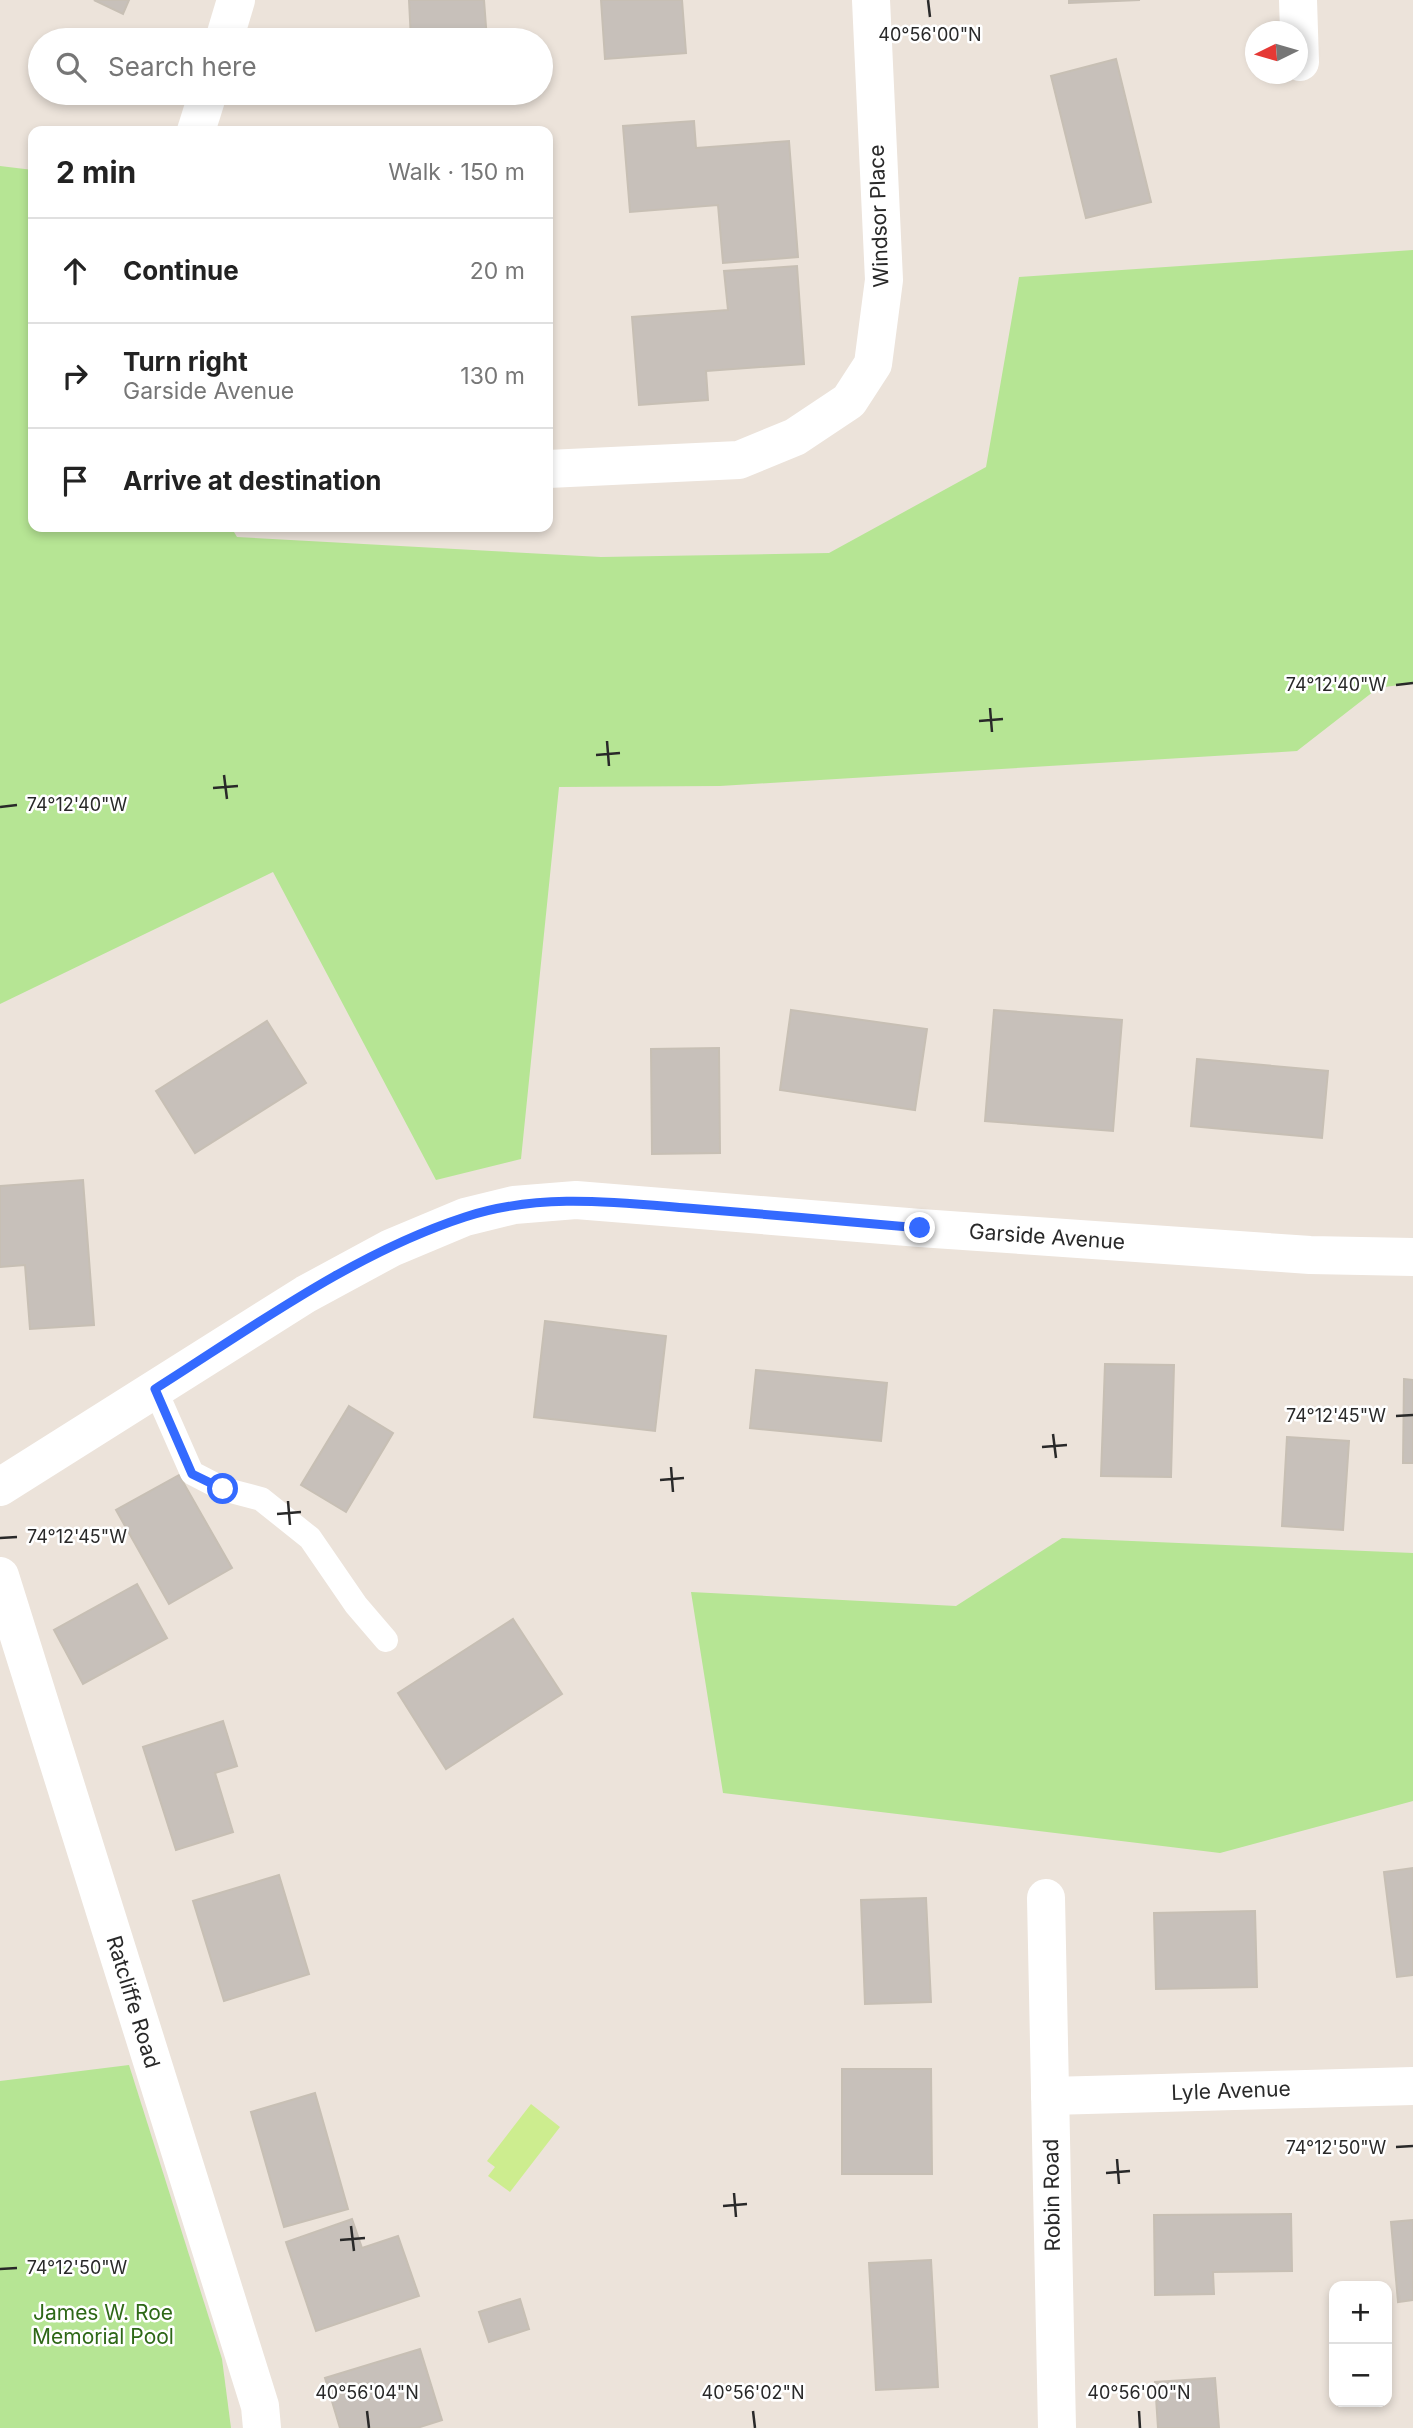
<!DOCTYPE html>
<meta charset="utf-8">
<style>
:root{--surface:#fff;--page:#f2f2f2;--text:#222;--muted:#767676;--line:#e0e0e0}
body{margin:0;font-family:Inter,sans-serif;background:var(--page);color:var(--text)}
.controls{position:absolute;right:21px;bottom:21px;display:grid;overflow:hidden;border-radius:14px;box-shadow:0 4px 10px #0003}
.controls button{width:63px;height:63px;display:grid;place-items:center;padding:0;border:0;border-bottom:2px solid var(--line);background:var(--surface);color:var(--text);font:35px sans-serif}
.compass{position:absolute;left:1245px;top:21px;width:63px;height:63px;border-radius:50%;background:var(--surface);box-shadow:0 4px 10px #0003;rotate:265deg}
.stop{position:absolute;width:21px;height:21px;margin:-16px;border:5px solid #346aff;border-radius:50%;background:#fff}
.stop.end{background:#346aff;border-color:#fff;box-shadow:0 2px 7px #0008}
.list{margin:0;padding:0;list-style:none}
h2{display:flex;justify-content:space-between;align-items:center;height:91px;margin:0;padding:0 28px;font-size:30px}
h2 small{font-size:23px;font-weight:400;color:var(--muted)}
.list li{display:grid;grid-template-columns:46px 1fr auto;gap:21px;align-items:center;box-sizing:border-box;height:105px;padding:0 28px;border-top:2px solid var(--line)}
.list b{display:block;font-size:26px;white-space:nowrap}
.list p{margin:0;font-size:23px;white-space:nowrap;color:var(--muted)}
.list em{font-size:23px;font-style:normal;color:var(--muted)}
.icon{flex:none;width:38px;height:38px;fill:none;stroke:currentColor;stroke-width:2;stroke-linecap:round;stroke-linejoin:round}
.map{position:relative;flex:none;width:1413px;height:2428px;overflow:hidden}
.search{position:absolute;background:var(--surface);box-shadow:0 4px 10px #0003;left:28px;top:28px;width:525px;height:77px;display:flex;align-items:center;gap:18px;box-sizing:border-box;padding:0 24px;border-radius:38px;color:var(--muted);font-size:26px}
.panel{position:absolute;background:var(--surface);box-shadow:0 4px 10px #0003;left:28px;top:126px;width:525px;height:406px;border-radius:14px}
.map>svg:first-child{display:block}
.green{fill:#b6e594}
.pitch{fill:#cded8f}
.building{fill:#c7c0ba;stroke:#c7bfb4;stroke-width:2}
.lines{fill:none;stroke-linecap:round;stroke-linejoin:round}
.service{stroke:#fff;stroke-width:24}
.minor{stroke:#fff;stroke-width:38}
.tertiary{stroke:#fff;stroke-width:38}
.route{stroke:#346aff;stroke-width:9}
.ticks{fill:none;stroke:#292929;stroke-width:2.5}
.labels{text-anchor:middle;stroke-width:5;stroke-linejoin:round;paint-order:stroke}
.street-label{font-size:21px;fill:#292929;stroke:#fff}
.park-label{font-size:21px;fill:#2e6817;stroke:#fff}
.ticks-label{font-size:18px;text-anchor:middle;fill:#292929;stroke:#fff;stroke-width:5;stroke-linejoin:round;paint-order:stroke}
</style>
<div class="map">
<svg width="1413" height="2428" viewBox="0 0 1413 2428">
<rect width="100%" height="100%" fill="#ece3da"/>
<g class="green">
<path d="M0 166 33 170V527H231L237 537 601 557 829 553 986 467 1019 277 1413 250V683L1378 688 1297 751 720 786 559 787 521 1159 436 1180 273 872 0 1004Z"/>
<path d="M1062 1538 1413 1553V1801L1220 1853 723 1793 691 1592 956 1606Z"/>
<path d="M129 2065 222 2359 231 2428H0V2081Z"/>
</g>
<path class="pitch" d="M531 2104 560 2127 510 2192 488 2176 495 2167 487 2161Z"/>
<g class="building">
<path d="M94 0H129L123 14Z"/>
<path d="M409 0H484L487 40H411Z"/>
<path d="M601 0H682L686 53 605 59Z"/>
<path d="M1069 0H1140L1069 3Z"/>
<path d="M1116 59 1151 202 1086 218 1051 76Z"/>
<path d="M694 121 696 148 789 141 798 257 723 263 718 205 630 212 623 126Z"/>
<path d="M797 266 804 364 706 371 708 400 639 405 632 317 728 310 724 271Z"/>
<path d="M791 1010 927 1029 915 1110 780 1090Z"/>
<path d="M994 1010 1122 1020 1113 1131 985 1121Z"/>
<path d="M267 1021 306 1083 195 1153 156 1091Z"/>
<path d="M719 1048 720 1153 652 1154 651 1049Z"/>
<path d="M1197 1059 1328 1071 1322 1138 1191 1126Z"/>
<path d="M83 1180 94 1325 30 1329 25 1265 0 1267V1186Z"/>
<path d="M545 1321 666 1336 655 1431 534 1417Z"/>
<path d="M1105 1364 1174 1365 1171 1477 1101 1476Z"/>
<path d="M756 1370 887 1383 881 1441 750 1428Z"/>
<path d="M1404 1379 1413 1380V1463H1403Z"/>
<path d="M349 1406 393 1433 346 1512 301 1485Z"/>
<path d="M1287 1437 1349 1441 1343 1530 1282 1526Z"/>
<path d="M179 1475 232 1568 169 1604 116 1510Z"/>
<path d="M137 1584 167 1638 83 1684 54 1630Z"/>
<path d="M513 1619 562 1694 446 1769 398 1693Z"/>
<path d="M223 1721 237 1766 215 1773 233 1832 176 1850 143 1747Z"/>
<path d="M1413 1868V1975L1397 1977 1384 1872Z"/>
<path d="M279 1875 309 1974 224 2001 193 1901Z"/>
<path d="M926 1898 931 2002 865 2004 861 1900Z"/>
<path d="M1255 1911 1257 1987 1156 1989 1154 1913Z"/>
<path d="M842 2069H931L932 2174H842Z"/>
<path d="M315 2093 348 2209 284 2227 251 2112Z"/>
<path d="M1291 2214 1292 2271 1213 2272 1214 2294 1155 2295 1154 2215Z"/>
<path d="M352 2219 362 2248 398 2236 419 2296 316 2331 286 2242Z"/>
<path d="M1413 2220V2300L1398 2302 1391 2222Z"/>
<path d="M931 2260 938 2387 876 2390 869 2263Z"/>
<path d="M520 2299 529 2329 489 2342 479 2312Z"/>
<path d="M420 2349 442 2420 417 2428H340L325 2378Z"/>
<path d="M1215 2378 1219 2428H1158L1155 2382Z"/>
</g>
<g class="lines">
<path class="service" d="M155 1389 192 1473 223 1489 261 1499 310 1538 356 1605 386 1640"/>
<g class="minor">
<path d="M1298 0 1300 62"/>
<path d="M224 40 236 0"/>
<path d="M196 131 208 93"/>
<path d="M548 469 739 460 795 437 849 401 873 364 884 280 871 0"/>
<path d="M0 1576 260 2406 262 2428"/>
<path d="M1046 1898 1057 2428"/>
<path d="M1050 2096 1413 2086"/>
</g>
<path class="tertiary" d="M0 1487 306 1294 391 1248 465 1217 514 1205 576 1200 920 1228 1310 1255 1413 1257"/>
</g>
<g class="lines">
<path class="route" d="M223 1489 192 1474 155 1389C253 1327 354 1253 465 1217 538 1193 613 1202 687 1208 765 1214 842 1221 920 1228"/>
</g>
<path class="ticks" d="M928 0 930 17M1396 685 1413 683M990 708 992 732M979 721 1003 719M607 741 609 766M596 755 620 753M224 775 227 799M213 788 238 786M0 807 17 805M1396 1416 1413 1415M1053 1434 1056 1458M1042 1447 1067 1445M671 1467 673 1492M660 1480 684 1478M288 1501 290 1525M277 1514 301 1512M0 1538 17 1537M1396 2147 1413 2146M1117 2159 1119 2184M1106 2173 1130 2171M734 2193 736 2217M723 2206 747 2204M351 2226 354 2251M340 2240 365 2238M0 2269 17 2268M367 2411 369 2428M753 2411 755 2428M1139 2411 1140 2428"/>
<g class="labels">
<g class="street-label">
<text transform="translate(879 216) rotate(-92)" y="7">Windsor Place</text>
<text transform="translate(1047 1237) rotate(4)" y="7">Garside Avenue</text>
<text transform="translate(133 2002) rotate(73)" y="7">Ratcliffe Road</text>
<text transform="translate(1231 2091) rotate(-2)" y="7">Lyle Avenue</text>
<text transform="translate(1052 2195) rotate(-91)" y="7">Robin Road</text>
</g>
<g class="park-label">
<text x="103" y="2320">James W. Roe<tspan x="103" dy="24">Memorial Pool</tspan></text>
</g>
</g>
<g class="ticks-label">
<text x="930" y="41">40°56'00"N</text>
<text x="1336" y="691">74°12'40"W</text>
<text x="77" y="811">74°12'40"W</text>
<text x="1336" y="1422">74°12'45"W</text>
<text x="77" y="1543">74°12'45"W</text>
<text x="1336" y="2154">74°12'50"W</text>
<text x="77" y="2274">74°12'50"W</text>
<text x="367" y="2399">40°56'04"N</text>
<text x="753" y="2399">40°56'02"N</text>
<text x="1139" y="2399">40°56'00"N</text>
</g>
</svg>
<div class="controls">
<button>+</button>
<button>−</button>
</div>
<svg class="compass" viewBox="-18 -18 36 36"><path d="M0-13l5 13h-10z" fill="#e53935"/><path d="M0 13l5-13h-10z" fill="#767676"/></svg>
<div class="stop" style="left:223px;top:1489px"></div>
<div class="stop end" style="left:920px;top:1228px"></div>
<div class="search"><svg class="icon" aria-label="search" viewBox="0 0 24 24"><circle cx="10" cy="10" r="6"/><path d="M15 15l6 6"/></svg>Search here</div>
<section class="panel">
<h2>2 min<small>Walk · 150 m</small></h2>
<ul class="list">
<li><svg class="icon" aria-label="ahead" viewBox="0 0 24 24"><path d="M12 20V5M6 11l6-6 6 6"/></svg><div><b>Continue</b></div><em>20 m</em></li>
<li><svg class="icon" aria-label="right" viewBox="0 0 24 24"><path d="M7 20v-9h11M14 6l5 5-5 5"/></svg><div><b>Turn right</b><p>Garside Avenue</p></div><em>130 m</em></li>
<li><svg class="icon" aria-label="arrive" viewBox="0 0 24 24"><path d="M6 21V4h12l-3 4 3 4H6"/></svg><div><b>Arrive at destination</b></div></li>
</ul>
</section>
</div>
